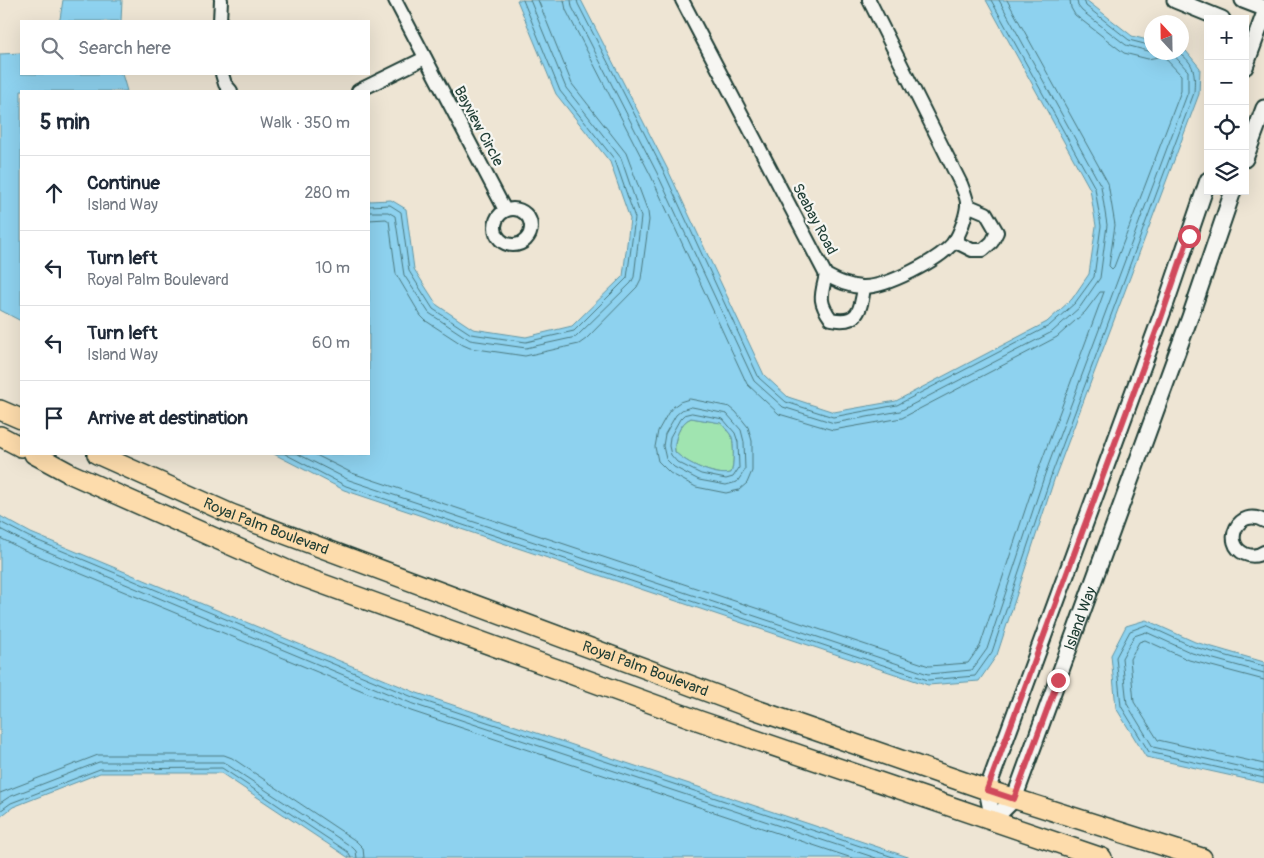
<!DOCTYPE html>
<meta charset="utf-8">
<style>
:root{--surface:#fff;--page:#f2f2f3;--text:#1f2937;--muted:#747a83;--line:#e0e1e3}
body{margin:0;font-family:Pangolin,sans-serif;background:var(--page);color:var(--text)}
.controls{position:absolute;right:15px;top:15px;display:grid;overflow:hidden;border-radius:0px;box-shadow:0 5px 20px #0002}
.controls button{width:45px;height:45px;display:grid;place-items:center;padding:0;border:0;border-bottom:1px solid var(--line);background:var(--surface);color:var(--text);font:25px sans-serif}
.compass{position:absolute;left:1144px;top:15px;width:45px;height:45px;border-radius:50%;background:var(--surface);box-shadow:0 5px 20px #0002;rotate:338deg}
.stop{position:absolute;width:15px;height:15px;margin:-11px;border:4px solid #d1495b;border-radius:50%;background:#fff}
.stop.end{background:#d1495b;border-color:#fff;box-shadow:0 1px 5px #0008}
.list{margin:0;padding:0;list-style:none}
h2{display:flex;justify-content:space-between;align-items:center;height:65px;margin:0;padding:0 20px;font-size:21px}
h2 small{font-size:16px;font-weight:400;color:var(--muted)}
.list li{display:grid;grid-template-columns:32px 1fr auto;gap:15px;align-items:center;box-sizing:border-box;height:75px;padding:0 20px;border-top:1px solid var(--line)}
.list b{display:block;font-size:19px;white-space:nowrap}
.list p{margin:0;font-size:16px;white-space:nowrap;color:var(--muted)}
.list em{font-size:16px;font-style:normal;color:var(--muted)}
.icon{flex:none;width:28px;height:28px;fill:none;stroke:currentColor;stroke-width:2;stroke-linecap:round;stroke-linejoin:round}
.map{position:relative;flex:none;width:1264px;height:858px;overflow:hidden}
.search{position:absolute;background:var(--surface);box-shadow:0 5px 20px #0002;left:20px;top:20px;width:350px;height:55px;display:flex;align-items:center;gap:12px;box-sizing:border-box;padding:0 18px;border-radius:0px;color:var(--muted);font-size:19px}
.panel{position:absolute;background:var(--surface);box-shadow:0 5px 20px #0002;left:20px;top:90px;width:350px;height:365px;border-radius:0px}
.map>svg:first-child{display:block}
.green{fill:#a0e4b0;stroke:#609072}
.water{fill:#8ed2ef;stroke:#6296a4;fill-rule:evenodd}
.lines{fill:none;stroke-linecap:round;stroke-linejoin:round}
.shore{stroke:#4b797f;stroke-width:1}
.minor-casing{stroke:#1f3d34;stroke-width:16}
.tertiary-casing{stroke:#1f3d34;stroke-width:19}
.primary-casing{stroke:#1f3d34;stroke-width:22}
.minor{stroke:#f6f6f2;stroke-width:12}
.tertiary{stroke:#f6f6f2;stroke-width:15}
.primary{stroke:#fddcac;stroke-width:19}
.route{stroke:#d1495b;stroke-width:6}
.labels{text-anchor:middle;stroke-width:4.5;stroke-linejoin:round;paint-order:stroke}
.street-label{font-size:15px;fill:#1f3d34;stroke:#f6f6f2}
</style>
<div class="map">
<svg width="1264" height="858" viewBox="0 0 1264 858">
<rect width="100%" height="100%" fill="#eee5d4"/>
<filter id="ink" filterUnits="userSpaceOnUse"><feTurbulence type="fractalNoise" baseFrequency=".02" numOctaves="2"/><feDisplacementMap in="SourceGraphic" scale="10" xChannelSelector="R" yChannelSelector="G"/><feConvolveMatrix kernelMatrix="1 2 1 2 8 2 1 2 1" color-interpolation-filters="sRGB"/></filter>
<g filter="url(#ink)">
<path class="green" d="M691 418 722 423C725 428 729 432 732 437 734 443 734 468 731 473 715 477 686 463 675 452 673 441 680 422 691 418Z"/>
<g class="water">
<path d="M63 0H122L121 21H58L60 19Z"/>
<path d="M517 0H581L667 168 764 375 788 397 834 412 896 401 1047 322 1072 299 1089 274 1096 226 1090 189 986 0H1086L1132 36 1151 41 1152 52H1182V50L1186 51 1200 68 1199 94 1055 477 997 655 979 681 928 685 344 490 274 454H369V201L391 200 406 209 414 269 437 305 473 329 526 337 572 326 623 276 630 219 610 162 556 94ZM691 418 721 423C725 428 729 432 732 437 734 443 734 468 731 473 715 477 686 463 675 452 673 441 680 422 691 418Z"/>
<path d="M21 53V74H122L127 91H21V321L0 310V54Z"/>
<path d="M0 516 31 533 417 693 911 858H349L221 773H100L13 807 0 817Z"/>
<path d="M1146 620 1195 642 1264 662V783L1146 757 1116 708 1111 655 1126 626Z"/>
</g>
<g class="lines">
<g class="shore">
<path d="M571 0 572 7 657 173 754 381 783 407 834 423 900 411 1052 332 1080 307 1100 278 1107 225 1101 186 999 0"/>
<path d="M577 0 578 4 663 170 759 378 786 402 833 417 897 405 1049 326 1075 303 1094 277 1101 226 1095 188 991 0"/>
<path d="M1007 0 1108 183 1115 225 1109 266 1112 269 1114 267 1181 91V75L1163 56 1148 59 1124 53 1075 15 1071 8 1070 0"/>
<path d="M1077 0 1078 6 1082 11 1126 45 1152 52"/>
<path d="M1084 0 1086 6 1129 40 1152 46"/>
<path d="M369 206 390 205 401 212 409 271 433 309 471 334 526 342 574 331 627 278 635 218 615 160 560 91 523 0"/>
<path d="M369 212H388L395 216 404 275 429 313 470 340 526 348 576 337 631 283 634 277 641 217 621 158 566 88 530 0"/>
<path d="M369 220 386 219 389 221 396 274 421 316 426 321 463 345 470 348 525 356 579 344 586 339 637 287 641 279 649 220 648 212 626 153 572 84 538 0"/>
<path d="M690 399 730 407 736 412 748 427 752 441V471L747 483 739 490 726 493 696 487 670 473 658 461 655 447 658 431 668 413 673 407 680 402Z"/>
<path d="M692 407 727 414 741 430 744 442 745 470 737 482 726 485 699 480 674 467 666 459 663 446 665 434 676 415 682 410Z"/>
<path d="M692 413 723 419 735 433 738 442 739 468 733 477 726 479 701 474 677 462 671 455 669 446 670 437 680 419 684 415Z"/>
<path d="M285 454 346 486 928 680 975 676 992 652 1051 476 1194 93C1195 74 1196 64 1178 52"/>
<path d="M298 454 349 480 928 674 972 670 987 649 1045 474 1188 92V71L1171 52"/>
<path d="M314 454 352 473 929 666 968 663 980 646 1038 471 1104 292H1100L1085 312 1057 337 902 418 833 430 779 414 747 384 651 176 566 10 564 0"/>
<path d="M0 522 29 537 415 698 896 858"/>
<path d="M0 529 27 543 413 704 876 858"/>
<path d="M0 538 24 550 411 711 852 858"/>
<path d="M1264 666 1194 647 1146 625 1130 631 1116 657 1121 706 1149 752 1264 778"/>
<path d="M1264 673 1192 653 1146 632 1134 636 1122 658 1127 704 1153 747 1264 772"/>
<path d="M1264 680 1189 660 1145 640 1139 642 1130 659 1134 702 1158 740 1264 764"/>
<path d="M0 793 98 755H224L232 758 356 841 363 848 364 858"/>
<path d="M0 803 9 797 99 762H223L352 847 356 851 357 858"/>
<path d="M0 811 11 803 100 769 222 768 348 852 351 858"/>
</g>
<defs>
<g id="minor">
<path d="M395 0 505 210"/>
<path d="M682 0 826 275C839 282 848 286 862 287 886 288 939 260 954 242 960 234 966 216 967 206 968 199 963 190 961 184L869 0"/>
<path d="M220 21 221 0"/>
<path d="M222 74 225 84 231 91"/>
<path d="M358 91 425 58"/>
<circle cx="513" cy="227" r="18"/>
<path d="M954 241 972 250H983L992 242 997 232 986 213 967 205"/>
<path d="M826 275C821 296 818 301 831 319 858 325 861 310 864 287"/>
<path d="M1264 521C1239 506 1221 543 1245 554 1252 557 1258 556 1264 552"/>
</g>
<g id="tertiary">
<path d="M1175 0 1222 19"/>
<path d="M1243 0 1264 8"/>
<path d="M1245 67 1264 15"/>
<path d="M1245 159 1264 108"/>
<path d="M993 820 987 790 1166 303 1208 180"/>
<path id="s1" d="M993 820 1014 799 1190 317 1233 191"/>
</g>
<g id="primary">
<path d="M0 410 21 419"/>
<path d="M0 436 21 447"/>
<path d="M34 454 71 474 298 575 700 721 1102 858"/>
<path id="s2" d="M97 454 231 514 751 708 987 790 1202 858"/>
</g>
</defs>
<use href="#minor" class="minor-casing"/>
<use href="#tertiary" class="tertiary-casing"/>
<use href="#primary" class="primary-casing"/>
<use href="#minor" class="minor"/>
<use href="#tertiary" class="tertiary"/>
<use href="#primary" class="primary"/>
</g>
</g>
<g class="lines" filter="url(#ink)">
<path class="route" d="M1058 680 1014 799 987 790 1160 321 1189 236"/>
</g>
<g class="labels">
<g class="street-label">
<text transform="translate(479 126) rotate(62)" y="5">Bayview Circle</text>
<text transform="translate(815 219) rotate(62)" y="5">Seabay Road</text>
<text dy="5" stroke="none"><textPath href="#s2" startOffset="184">Royal Palm Boulevard</textPath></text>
<text dy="5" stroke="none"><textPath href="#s1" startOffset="222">Island Way</textPath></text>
<text dy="5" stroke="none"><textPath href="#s2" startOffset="589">Royal Palm Boulevard</textPath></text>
</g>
</g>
</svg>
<div class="controls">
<button>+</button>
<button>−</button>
<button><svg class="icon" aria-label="locate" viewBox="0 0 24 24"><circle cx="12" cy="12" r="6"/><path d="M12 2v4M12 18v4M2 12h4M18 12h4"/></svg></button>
<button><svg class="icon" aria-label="layers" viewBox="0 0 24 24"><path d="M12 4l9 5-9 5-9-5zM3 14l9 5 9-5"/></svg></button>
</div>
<svg class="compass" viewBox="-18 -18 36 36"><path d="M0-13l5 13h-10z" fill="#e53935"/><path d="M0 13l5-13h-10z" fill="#747a83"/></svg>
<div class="stop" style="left:1189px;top:236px"></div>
<div class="stop end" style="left:1058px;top:680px"></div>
<div class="search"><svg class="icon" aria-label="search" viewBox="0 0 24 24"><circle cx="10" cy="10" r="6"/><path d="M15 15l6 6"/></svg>Search here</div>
<section class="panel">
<h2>5 min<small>Walk · 350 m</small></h2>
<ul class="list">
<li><svg class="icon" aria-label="ahead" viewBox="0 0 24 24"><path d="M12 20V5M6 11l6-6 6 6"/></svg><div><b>Continue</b><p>Island Way</p></div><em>280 m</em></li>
<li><svg class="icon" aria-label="left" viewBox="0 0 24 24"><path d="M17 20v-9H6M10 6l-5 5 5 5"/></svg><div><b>Turn left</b><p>Royal Palm Boulevard</p></div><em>10 m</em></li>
<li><svg class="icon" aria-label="left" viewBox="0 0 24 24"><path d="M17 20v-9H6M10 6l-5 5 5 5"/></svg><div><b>Turn left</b><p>Island Way</p></div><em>60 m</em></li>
<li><svg class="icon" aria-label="arrive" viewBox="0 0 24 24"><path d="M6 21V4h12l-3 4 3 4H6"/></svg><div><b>Arrive at destination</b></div></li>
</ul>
</section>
</div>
